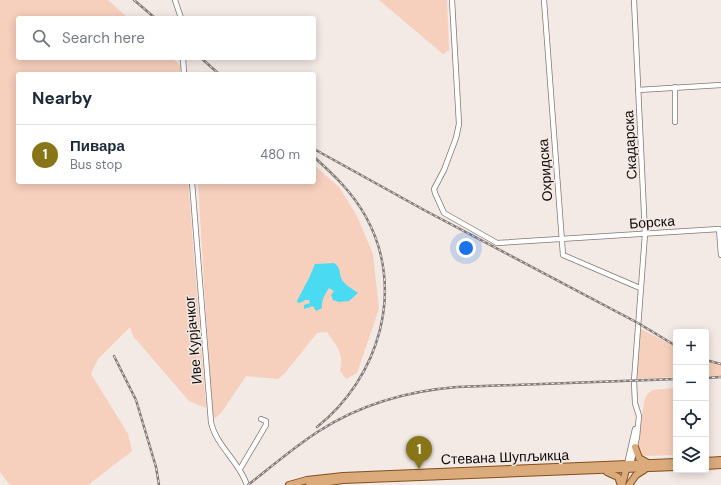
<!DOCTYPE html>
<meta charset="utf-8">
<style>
:root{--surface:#fff;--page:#f6f6f7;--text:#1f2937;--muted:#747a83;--line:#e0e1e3;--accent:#877518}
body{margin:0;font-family:"DM Sans",sans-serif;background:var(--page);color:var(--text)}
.controls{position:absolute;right:12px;bottom:12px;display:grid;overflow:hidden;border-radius:4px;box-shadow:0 2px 10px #0003}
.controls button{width:36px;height:36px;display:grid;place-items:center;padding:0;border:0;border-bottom:1px solid var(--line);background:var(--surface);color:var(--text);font:20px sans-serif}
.you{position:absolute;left:466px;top:248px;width:14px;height:14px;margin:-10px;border:3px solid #fff;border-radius:50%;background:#1a73e8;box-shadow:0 0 0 6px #1a73e833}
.badge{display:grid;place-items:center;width:26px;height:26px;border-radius:50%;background:var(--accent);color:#fff;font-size:13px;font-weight:700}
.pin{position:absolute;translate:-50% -33px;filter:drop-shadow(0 1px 2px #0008)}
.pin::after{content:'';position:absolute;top:21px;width:14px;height:12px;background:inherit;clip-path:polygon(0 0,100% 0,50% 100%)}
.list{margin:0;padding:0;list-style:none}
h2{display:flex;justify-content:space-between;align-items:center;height:52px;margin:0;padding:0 16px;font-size:17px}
h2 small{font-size:13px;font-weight:400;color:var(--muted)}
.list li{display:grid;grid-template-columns:26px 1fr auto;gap:12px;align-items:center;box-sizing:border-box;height:60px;padding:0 16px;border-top:1px solid var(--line)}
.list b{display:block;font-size:15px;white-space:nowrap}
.list p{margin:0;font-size:13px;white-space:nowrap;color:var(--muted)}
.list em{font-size:13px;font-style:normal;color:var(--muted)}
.icon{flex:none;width:22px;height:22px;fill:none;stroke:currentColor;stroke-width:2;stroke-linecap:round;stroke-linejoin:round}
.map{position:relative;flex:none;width:721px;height:485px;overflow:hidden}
.search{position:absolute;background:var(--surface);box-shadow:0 2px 10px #0003;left:16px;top:16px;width:300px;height:44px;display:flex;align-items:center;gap:10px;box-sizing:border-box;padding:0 14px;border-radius:4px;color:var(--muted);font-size:15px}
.panel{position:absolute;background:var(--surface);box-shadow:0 2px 10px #0003;left:16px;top:72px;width:300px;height:112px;border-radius:4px}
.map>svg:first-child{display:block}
.green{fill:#f6cfbd}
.water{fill:#4adbf2}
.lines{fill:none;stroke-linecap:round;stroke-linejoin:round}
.minor-casing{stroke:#807774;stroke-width:6}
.major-casing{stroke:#844f1b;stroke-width:8}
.minor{stroke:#fff;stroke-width:4.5}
.major{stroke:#dbab7c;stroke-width:6}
.rail-casing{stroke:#827b78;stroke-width:2.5}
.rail{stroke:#f3e9e5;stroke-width:1;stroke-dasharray:3;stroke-linecap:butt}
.labels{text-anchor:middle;stroke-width:3;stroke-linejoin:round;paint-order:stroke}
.street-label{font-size:14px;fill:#0e0b09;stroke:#f3e9e5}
</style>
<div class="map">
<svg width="721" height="485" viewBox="0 0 721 485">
<rect width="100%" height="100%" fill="#f3e9e5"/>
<g class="green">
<path d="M0 0H108L128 18H18V58H172L182 67 179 74H18V182H188L206 408 189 401 133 336 130 327 98 359 91 374 128 434 132 451 88 485H10L0 472Z"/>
<path d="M379 0H447L449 50 443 54Z"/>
<path d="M314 165 339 187 357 216 373 254 379 309 357 373 346 379 340 371C344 352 337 347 327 332L317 333 285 373 278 379 246 376 221 413 215 418 212 414 198 182H314Z"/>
<path d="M639 328 676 347V377L636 379Z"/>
<path d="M706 360 721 365V376H706Z"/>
<path d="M676 388V455L643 456 639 452 638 445 644 402 646 396 652 390Z"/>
</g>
<path class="water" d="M334 263C341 267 339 274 342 280 346 286 353 289 358 293L349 301 339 302 333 300 331 295 334 291 329 288C325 294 321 301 322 308L316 311 313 306 304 309V305L310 303 309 300H305L302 302 298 303 297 301 309 278 315 264Z"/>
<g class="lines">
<defs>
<g id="minor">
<path d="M175 0 181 18"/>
<path d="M452 0 459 124 456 138 444 170 434 189 435 193 444 213 497 243 719 229 721 255"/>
<path d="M544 0 563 255 640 288"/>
<path d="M183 58 184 74"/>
<path d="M675 87V122"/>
<path d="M638 90 721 85"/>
<path d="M192 182 211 422C216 446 239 461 247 485"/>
<path d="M627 464 635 429"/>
<path d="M631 464 637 437 639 416 635 403 634 381 645 234 634 0"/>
<path d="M240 469 266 425V421L261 419"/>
</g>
<g id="major">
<path d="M635 447 639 458 648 463"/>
<path d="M706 461 721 460"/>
<path d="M706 466 721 465"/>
<path d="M607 472 618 477 621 485"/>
<path d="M289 485 307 480 343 476 676 462"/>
<path d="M309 485 343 480 676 467"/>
<path d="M622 485 627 466"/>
<path d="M629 485 636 475 644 470"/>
</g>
</defs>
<use href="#minor" class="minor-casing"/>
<use href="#major" class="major-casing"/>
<use href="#minor" class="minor"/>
<use href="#major" class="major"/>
<defs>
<g id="rail">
<path d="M134 0 155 18"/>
<path d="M201 58 219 74"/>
<path d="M314 149 424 210 638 323 676 346"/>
<path d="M314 157C334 175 353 193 366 217 406 289 379 378 317 427"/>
<path d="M114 356 136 400 156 467 159 485"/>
<path d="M706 360 721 364"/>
<path d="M706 378 721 377"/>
<path d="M248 485C271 467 294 447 319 431 361 404 407 391 457 387L676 379"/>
</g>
</defs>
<use href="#rail" class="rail-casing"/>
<use href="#rail" class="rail"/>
</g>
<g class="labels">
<g class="street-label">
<text transform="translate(630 145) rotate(-93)" y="5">Скадарска</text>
<text transform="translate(545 170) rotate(-94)" y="5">Охридска</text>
<text transform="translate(652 222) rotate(-4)" y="5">Борска</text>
<text transform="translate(193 340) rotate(-95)" y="5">Иве Курјачког</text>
<text transform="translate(505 457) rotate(-2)" y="5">Стевана Шупљикца</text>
</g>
</g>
</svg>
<div class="controls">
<button>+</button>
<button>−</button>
<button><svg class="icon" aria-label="locate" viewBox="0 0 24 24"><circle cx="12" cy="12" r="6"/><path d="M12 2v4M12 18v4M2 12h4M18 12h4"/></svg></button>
<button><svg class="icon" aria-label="layers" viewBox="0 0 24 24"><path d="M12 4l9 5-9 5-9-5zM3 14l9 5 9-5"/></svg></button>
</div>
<div class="you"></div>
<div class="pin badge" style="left:419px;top:469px">1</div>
<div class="search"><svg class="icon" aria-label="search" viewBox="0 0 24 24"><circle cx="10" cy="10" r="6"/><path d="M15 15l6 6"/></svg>Search here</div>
<section class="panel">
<h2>Nearby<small></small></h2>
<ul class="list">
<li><span class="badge">1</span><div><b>Пивара</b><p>Bus stop</p></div><em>480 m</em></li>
</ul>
</section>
</div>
